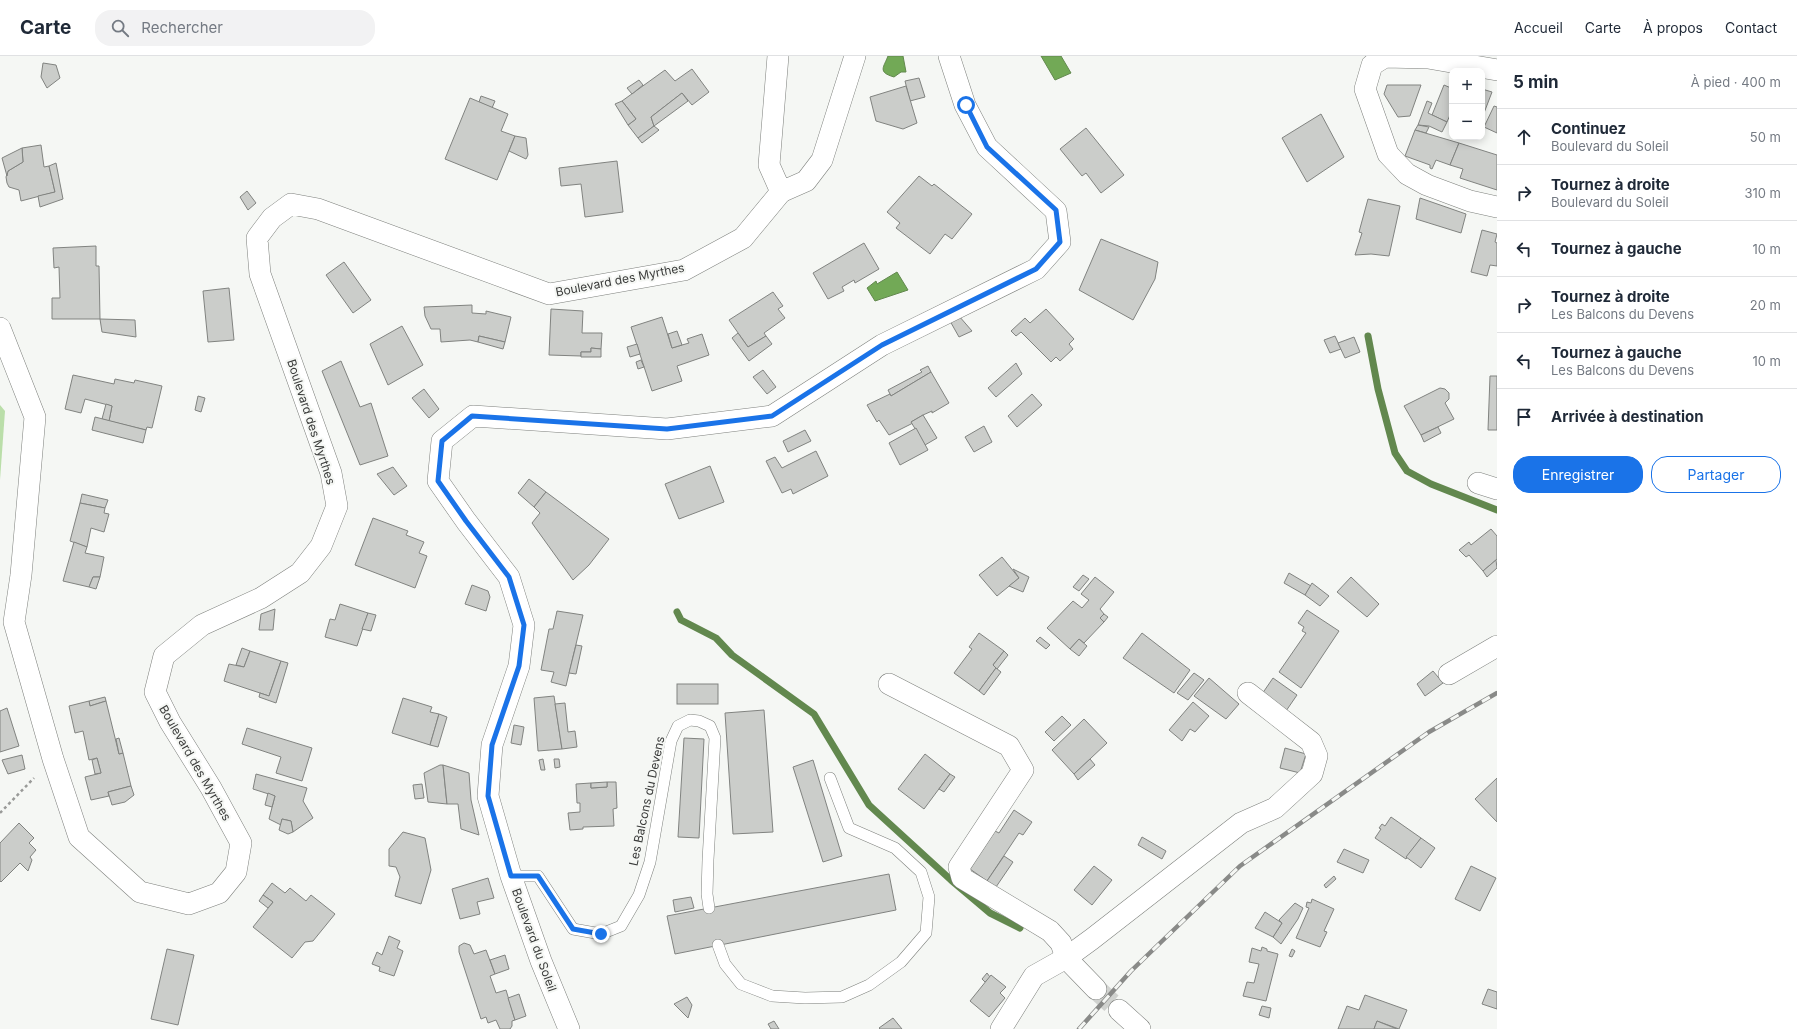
<!DOCTYPE html>
<html lang="fr">
<meta charset="utf-8">
<style>
:root{--surface:#fff;--page:#f2f2f3;--text:#1f2937;--muted:#747a83;--line:#e0e1e3;--accent:#1a73e8}
body{margin:0;font-family:Inter,sans-serif;background:var(--page);color:var(--text)}
.controls{position:absolute;right:12px;top:12px;display:grid;overflow:hidden;border-radius:8px;box-shadow:0 2px 10px #0003}
.controls button{width:36px;height:36px;display:grid;place-items:center;padding:0;border:0;border-bottom:1px solid var(--line);background:var(--surface);color:var(--text);font:20px sans-serif}
.stop{position:absolute;width:12px;height:12px;margin:-9px;border:3px solid #1a73e8;border-radius:50%;background:#fff}
.stop.end{background:#1a73e8;border-color:#fff;box-shadow:0 1px 4px #0008}
.list{margin:0;padding:0;list-style:none}
h2{display:flex;justify-content:space-between;align-items:center;height:52px;margin:0;padding:0 16px;font-size:17px}
h2 small{font-size:13px;font-weight:400;color:var(--muted)}
.list li{display:grid;grid-template-columns:26px 1fr auto;gap:12px;align-items:center;box-sizing:border-box;height:56px;padding:0 16px;border-top:1px solid var(--line)}
.list b{display:block;font-size:15px;white-space:nowrap}
.list p{margin:0;font-size:13px;white-space:nowrap;color:var(--muted)}
.list em{font-size:13px;font-style:normal;color:var(--muted)}
.actions{display:flex;gap:8px;padding:12px 16px}
.actions a{flex:1;padding:9px 0;border:1px solid var(--accent);border-radius:16px;text-align:center;font-size:14px;color:var(--accent)}
.actions .main{background:var(--accent);color:#fff}
.icon{flex:none;width:22px;height:22px;fill:none;stroke:currentColor;stroke-width:2;stroke-linecap:round;stroke-linejoin:round}
.map{position:relative;flex:none;width:1497px;height:973px;overflow:hidden}
header{display:flex;align-items:center;gap:24px;box-sizing:border-box;height:56px;padding:0 20px;background:var(--surface);border-bottom:1px solid var(--line)}
header strong{font-size:19px}
nav{display:flex;gap:22px;margin-inline-start:auto;font-size:14px}
.search{width:280px;height:36px;background:var(--page);display:flex;align-items:center;gap:10px;box-sizing:border-box;padding:0 14px;border-radius:16px;color:var(--muted);font-size:15px}
main{display:flex}
aside{flex:1;background:var(--surface)}
.map>svg:first-child{display:block}
.green{fill:#badea9}
.water{fill:#72a956;stroke:#62884e}
.lines{fill:none;stroke-linecap:round;stroke-linejoin:round}
.stream{stroke:#62884e;stroke-width:7}
.building{fill:#cbcdca;stroke:#818380}
.minor-tunnel{stroke:#d0d2cf;stroke-width:21;stroke-dasharray:21 10;stroke-linecap:butt}
.service-casing{stroke:#7e807d;stroke-width:12}
.minor-casing{stroke:#7e807d;stroke-width:22}
.path{stroke:#999a98;stroke-width:2.5;stroke-dasharray:3 3;stroke-linecap:butt}
.service{stroke:#fff;stroke-width:11}
.minor{stroke:#fff;stroke-width:21}
.rail-casing{stroke:#898a88;stroke-width:4.5}
.rail{stroke:#f5f7f4;stroke-width:3;stroke-dasharray:9;stroke-linecap:butt}
.route{stroke:#1a73e8;stroke-width:5}
.labels{text-anchor:middle;stroke-width:4;stroke-linejoin:round;paint-order:stroke}
.street-label{font-size:12px;fill:#3b3c3b;stroke:#f5f7f4}
</style>
<header>
<strong>Carte</strong>
<div class="search"><svg class="icon" aria-label="search" viewBox="0 0 24 24"><circle cx="10" cy="10" r="6"/><path d="M15 15l6 6"/></svg>Rechercher</div>
<nav><a>Accueil</a><a>Carte</a><a>À propos</a><a>Contact</a></nav>
</header>
<main>
<div class="map">
<svg width="1497" height="973" viewBox="0 0 1497 973">
<rect width="100%" height="100%" fill="#f5f7f4"/>
<path class="green" d="M0 349 5 355 0 424Z"/>
<g class="water">
<path d="M888 0H903L906 16H901L894 21C877 16 884 11 888 0Z"/>
<path d="M1041 0H1061L1071 17 1055 24Z"/>
<path d="M897 216 908 234 875 245 867 232 876 225 877 228Z"/>
</g>
<g class="lines">
<g class="stream">
<path d="M1368 280 1378 333 1395 397 1407 415 1431 428 1497 454"/>
<path d="M677 556 681 564 716 582 732 599 814 658 869 749 951 824 990 857 1020 872"/>
</g>
</g>
<g class="building">
<path d="M43 7 56 9 60 22 47 32 41 21Z"/>
<path d="M692 13 709 36 692 49 682 37 651 61 654 70 638 82 628 69 636 63 622 45 665 14 675 25Z"/>
<path d="M919 22 925 41 910 45 905 25Z"/>
<path d="M639 24 643 29 632 38 627 32Z"/>
<path d="M1387 29H1421L1410 60 1398 61 1384 38Z"/>
<path d="M1444 29 1451 32 1452 30V60L1450 59 1447 66 1432 59Z"/>
<path d="M906 30 917 67 903 73 876 65 870 41Z"/>
<path d="M1482 33 1492 36 1484 57 1482 56Z"/>
<path d="M682 37 688 45 654 70 651 61Z"/>
<path d="M481 40 495 45 492 52 479 46Z"/>
<path d="M470 42 508 58 501 75 515 80 497 124 445 103Z"/>
<path d="M622 45 636 63 628 69 615 48Z"/>
<path d="M1427 45 1432 47 1428 57 1447 66 1442 76 1429 70 1418 69Z"/>
<path d="M1494 50 1497 51V77L1484 71Z"/>
<path d="M1321 58 1344 101 1307 126 1282 82Z"/>
<path d="M1418 69 1429 71 1426 77 1415 74Z"/>
<path d="M654 70 659 74 642 87 638 82Z"/>
<path d="M1086 72 1124 119 1101 137 1086 117 1082 120 1060 93Z"/>
<path d="M1415 74 1459 87 1450 109 1436 104 1432 113 1430 112V109L1405 100Z"/>
<path d="M515 80 526 82 528 99 526 103 509 95Z"/>
<path d="M1459 87 1497 99V134L1460 122 1463 113 1450 109Z"/>
<path d="M41 89 44 111 49 110 55 136 21 145 19 134 9 131 7 127 6 121 8 115 23 106 22 92Z"/>
<path d="M22 92 23 106 8 115 7 120 2 102Z"/>
<path d="M617 105 623 156 585 161 581 128 561 130 559 112Z"/>
<path d="M56 107 63 143 40 151 38 140 55 136 49 110Z"/>
<path d="M919 120 932 130 934 128 972 158 952 183 945 178 930 198 896 172 900 167 887 156Z"/>
<path d="M247 135 256 147 248 154 240 141Z"/>
<path d="M1420 142 1466 158 1461 177 1416 163Z"/>
<path d="M1368 143 1400 150 1389 200 1371 198 1355 199 1362 177 1359 176Z"/>
<path d="M1482 174 1497 178 1495 186 1497 187V210L1490 209 1487 220 1471 216Z"/>
<path d="M1101 183 1158 206 1155 223 1133 264 1079 234Z"/>
<path d="M864 187 879 213 855 227 854 224 842 231 844 235 828 243 813 217Z"/>
<path d="M96 190V210H99L100 263H52V242H60L59 211 54 212 53 192Z"/>
<path d="M344 206 371 244 353 257 326 219Z"/>
<path d="M229 232 234 284 208 286 203 235Z"/>
<path d="M773 236 783 250 778 253 785 262 764 277 766 280 748 291 729 264Z"/>
<path d="M472 249V257L486 258V255L511 261 505 286 479 280 478 286 470 284 441 286 440 273H431L425 260 424 251Z"/>
<path d="M551 253 583 255 582 277H602L601 293 591 292V296H581V300L549 299Z"/>
<path d="M1046 253 1074 283 1069 288 1073 293 1060 305 1056 301 1051 306 1021 276 1016 280 1011 275 1025 262 1030 267Z"/>
<path d="M959 260 972 275 959 281 950 265Z"/>
<path d="M662 261 672 292 689 287 687 283 702 278 709 299 677 310 682 325 652 335 631 271Z"/>
<path d="M100 263 135 264 136 281 102 276Z"/>
<path d="M402 270 423 309 388 329 370 288Z"/>
<path d="M677 275 682 289 672 292 668 278Z"/>
<path d="M738 277 748 291 766 280 772 288 749 305 732 282Z"/>
<path d="M479 280 505 286 503 293 478 286Z"/>
<path d="M1335 280 1341 293 1330 297 1324 284Z"/>
<path d="M1354 281 1360 296 1345 302 1338 287Z"/>
<path d="M637 288 640 298 630 301 627 291Z"/>
<path d="M591 292 601 293V301H581V296H591Z"/>
<path d="M641 304 644 311 638 313 636 306Z"/>
<path d="M341 305 360 351 371 347 388 400 360 409 322 315Z"/>
<path d="M1016 307 1022 318 996 341 988 332Z"/>
<path d="M928 310 931 316 891 340 888 334 922 316 920 314Z"/>
<path d="M763 314 776 331 767 338 753 321Z"/>
<path d="M931 316 949 347 932 357V355L923 359 911 366 913 367 889 379 879 364 877 366 867 349 890 338 891 340Z"/>
<path d="M73 319 114 328 115 323 134 327 135 324 162 330 152 372 147 371 146 374 109 365 112 350 85 343 81 357 65 353Z"/>
<path d="M1490 320H1497V374H1488Z"/>
<path d="M1440 332 1445 333 1449 337V343L1445 347 1454 363 1421 379 1404 350Z"/>
<path d="M424 333 439 353 429 362 412 342Z"/>
<path d="M1032 338 1042 349 1017 371 1008 360Z"/>
<path d="M198 340 205 342 201 356 195 354Z"/>
<path d="M106 348 112 350 109 365 102 363Z"/>
<path d="M923 359 937 382 925 389 911 366Z"/>
<path d="M95 361 146 374 143 387 92 374Z"/>
<path d="M984 370 992 386 974 396 965 381Z"/>
<path d="M1438 371 1441 377 1424 386 1421 379Z"/>
<path d="M916 372 928 394 900 409 889 387Z"/>
<path d="M805 374 811 385 788 396 783 385Z"/>
<path d="M816 395 828 420 793 438 791 433 782 437 766 405 775 401 782 412Z"/>
<path d="M710 410 724 446 679 463 665 428Z"/>
<path d="M393 411 407 430 394 439 377 418Z"/>
<path d="M529 423 546 436 534 451 518 437Z"/>
<path d="M546 436 609 483 589 509 573 524 532 467 540 457 534 451Z"/>
<path d="M82 438 108 444 105 452 80 447Z"/>
<path d="M80 447 105 452 104 457 109 458 104 476 91 472 87 491 70 485Z"/>
<path d="M373 462 408 475 406 479 424 486 419 497 427 500 415 532 355 509Z"/>
<path d="M1491 473 1497 480V503L1483 515 1469 499 1466 501 1459 494 1469 486 1471 489Z"/>
<path d="M74 486 87 491 85 497 104 501 100 521H93L89 531 63 525Z"/>
<path d="M1002 501 1019 522 997 540 979 519Z"/>
<path d="M1496 504 1497 512 1487 521 1483 515Z"/>
<path d="M1013 513 1029 521 1023 536 1009 530 1019 522Z"/>
<path d="M1289 517 1311 530 1305 539 1284 527Z"/>
<path d="M1083 519 1089 523 1079 535 1073 531Z"/>
<path d="M93 521H100L96 533 89 531Z"/>
<path d="M1095 521 1114 536 1100 553 1104 558 1100 562 1104 566 1084 587 1079 583 1070 593 1047 572 1073 545 1082 552 1089 544 1081 538Z"/>
<path d="M1351 521 1379 548 1367 561 1337 536Z"/>
<path d="M1312 527 1329 540 1320 550 1305 539Z"/>
<path d="M472 529 488 535 490 541 486 555 465 548Z"/>
<path d="M340 548 368 557 357 590 325 581 330 563 335 564Z"/>
<path d="M275 553 273 574H259L261 558Z"/>
<path d="M1307 554 1339 575 1301 632 1279 616 1306 577 1302 575 1304 571 1298 567Z"/>
<path d="M557 555 583 559 566 630 551 626 554 616 541 614 549 573H553Z"/>
<path d="M368 557 376 559 371 575 362 573Z"/>
<path d="M1104 558 1108 561 1104 566 1100 562Z"/>
<path d="M979 577 1004 595 993 609 996 612 979 635 954 617 972 593 969 591Z"/>
<path d="M1142 577 1190 614 1174 637 1123 602Z"/>
<path d="M1040 581 1050 589 1046 593 1036 585Z"/>
<path d="M1079 583 1087 590 1079 600 1070 593Z"/>
<path d="M576 589 582 590 576 618 569 617Z"/>
<path d="M242 592 250 595 244 611 236 609Z"/>
<path d="M250 595 281 605 269 640 224 625 229 608 244 611Z"/>
<path d="M1004 595 1008 599 997 613 993 609Z"/>
<path d="M281 605 288 607 276 647 259 641 260 637 269 640Z"/>
<path d="M996 612 1001 616 984 639 979 635Z"/>
<path d="M1433 615 1443 627 1425 640 1417 628Z"/>
<path d="M1194 617 1204 624 1188 644 1177 637Z"/>
<path d="M1209 622 1239 648 1226 663 1194 640Z"/>
<path d="M1273 622 1297 639 1286 655 1262 638Z"/>
<rect x="677" y="628" width="41" height="20"/>
<path d="M554 640 562 693 538 695 534 642Z"/>
<path d="M105 641 106 645 90 650 89 645Z"/>
<path d="M403 642 432 651 430 656 439 658 430 689 392 677Z"/>
<path d="M89 645 90 650 106 645 119 698 123 697 131 730 108 736 109 740 91 744 85 721 101 717 97 702 89 704 83 675 75 677 69 650Z"/>
<path d="M1193 646 1209 660 1195 676 1190 673 1182 685 1169 674Z"/>
<path d="M565 647 568 676 575 675 577 691 562 693 555 648Z"/>
<path d="M7 652 19 690 0 696V655Z"/>
<path d="M764 654 773 776 733 778 725 657Z"/>
<path d="M439 658 447 661 438 691 430 689Z"/>
<path d="M1062 660 1071 669 1054 685 1045 676Z"/>
<path d="M1084 663 1107 687 1074 718 1052 694Z"/>
<path d="M514 669 524 671 521 689 511 687Z"/>
<path d="M247 672 312 692 302 725 276 717 281 701 242 688Z"/>
<path d="M119 682 123 697 119 698 116 683Z"/>
<path d="M684 682 704 683 699 782 678 781Z"/>
<path d="M1285 692 1306 698 1300 717 1280 712Z"/>
<path d="M925 698 950 718 924 753 898 733Z"/>
<path d="M22 699 25 713 8 718 2 704Z"/>
<path d="M97 702 101 717 95 718 92 704Z"/>
<path d="M543 703 545 714H541L539 704Z"/>
<path d="M554 703H559L560 711 555 712Z"/>
<path d="M1090 703 1095 709 1078 724 1074 718Z"/>
<path d="M813 704 842 800 823 806 793 711Z"/>
<path d="M440 709H443L447 748 428 746 424 717Z"/>
<path d="M443 709 469 717 471 744 479 779 461 773 458 748H447Z"/>
<path d="M256 718 307 732 303 745 313 762 293 776 291 765 282 763 281 769 269 763 275 740 253 733Z"/>
<path d="M950 718 955 721 944 736 939 733Z"/>
<path d="M1497 722V766L1475 743Z"/>
<path d="M607 726H616L617 752 613 753 614 770 583 771V773L570 774 568 757 580 756V747H577L576 728 591 727V732L607 731Z"/>
<path d="M607 726V731L591 732V727Z"/>
<path d="M422 728 424 742 415 743 413 729Z"/>
<path d="M131 730 134 739 125 746 112 749 108 736Z"/>
<path d="M268 737 275 740 272 751 265 749Z"/>
<path d="M1014 754 1032 766 1023 779 1019 777 987 825 970 813 995 775 999 777Z"/>
<path d="M1391 761 1421 782 1406 803 1375 782 1381 773 1379 772 1382 768 1385 770Z"/>
<path d="M282 763 291 765 293 776 288 778 279 774Z"/>
<path d="M19 767 34 782 29 787 36 794 30 801 32 804 28 815 20 807 1 826 0 825V787Z"/>
<path d="M403 776 425 782 431 814 421 848 395 840 400 821 396 811 389 810V793Z"/>
<path d="M1142 781 1166 795 1162 803 1138 789Z"/>
<path d="M1421 782 1435 792 1421 812 1406 801Z"/>
<path d="M1344 793 1369 804 1363 817 1337 806Z"/>
<path d="M1004 800 1013 806 996 831 987 825Z"/>
<path d="M1094 810 1112 824 1092 849 1074 834Z"/>
<path d="M1471 810 1496 822 1480 855 1455 843Z"/>
<path d="M889 818 896 854 675 898 667 860Z"/>
<path d="M1334 820 1336 823 1326 832 1324 829Z"/>
<path d="M488 822 494 842 477 846 480 858 460 863 452 833Z"/>
<path d="M272 827 285 837 290 832 306 845 311 839 335 858 313 885 305 886 292 902 253 871 273 846 263 839Z"/>
<path d="M263 839 273 846 268 852 259 845Z"/>
<path d="M691 841 694 852 675 856 673 844Z"/>
<path d="M1312 843 1334 853 1324 875 1327 876 1320 891 1296 882 1309 852 1306 851 1307 846 1311 847Z"/>
<path d="M1295 847 1303 852 1298 863 1281 888 1273 881 1282 867 1279 864Z"/>
<path d="M1265 856 1282 867 1273 881 1255 872Z"/>
<path d="M389 880 400 885 397 892 403 895 394 920 379 915 380 911 372 908 377 896 382 899Z"/>
<path d="M464 887 470 889 474 898 486 894 495 918 490 920 496 937 506 934 515 964 512 965V970L510 973H500L496 964 488 967 486 961 481 963 459 896V890Z"/>
<path d="M1262 891 1267 893V895L1278 898 1266 945 1243 940 1247 926 1254 927 1259 908 1249 906 1252 892 1261 895Z"/>
<path d="M167 893 194 899 178 969 151 963Z"/>
<path d="M1292 893 1295 895 1292 901 1289 900Z"/>
<path d="M505 899 509 913 495 918 490 904Z"/>
<path d="M987 917 990 921 985 926 982 923Z"/>
<path d="M991 919 1006 931 1000 937 1005 942 989 961 970 945Z"/>
<path d="M1488 933 1497 936V953L1482 948Z"/>
<path d="M519 938 526 960 515 964 508 942Z"/>
<path d="M1365 939 1407 954 1399 973 1377 965 1374 973H1338L1347 950 1359 954Z"/>
<path d="M687 941 692 949 688 962 674 948Z"/>
<path d="M1262 950 1271 952 1269 962 1259 959Z"/>
<path d="M893 962 902 973H880L879 972Z"/>
<path d="M774 965 779 973H771L768 968Z"/>
<path d="M1377 965 1397 973H1374Z"/>
</g>
<g class="lines">
<path class="minor-tunnel" d="M1096 933 1119 954"/>
<defs>
<g id="service">
<path d="M511 820H538L573 873 601 878 621 870 639 839 650 806 671 685 678 670 690 664 699 665 710 670 715 682 708 804 707 838 709 852"/>
<path d="M718 889 725 908 741 928 772 940 805 942 842 941 869 929 901 906 926 877 929 841 921 816 895 792 849 772 830 722"/>
</g>
<g id="minor">
<path d="M778 0 769 109 781 136 806 125 822 104 855 0"/>
<path d="M1497 14 1428 2 1385 1 1372 9 1365 33 1388 98 1407 118 1427 129 1470 145 1497 151"/>
<path d="M0 272 35 361 21 519 14 566 53 703 79 781 140 836 189 848 219 837 236 816 241 787 211 732 170 666 155 636 164 600 202 569 261 542 300 517 321 490 337 450 331 417 260 218 257 182 272 162 291 148 318 153 549 238 684 214 743 182 781 136"/>
<path d="M1478 427 1497 433"/>
<path d="M1449 618 1497 590"/>
<path d="M889 628 1009 690 1023 714 959 811 962 822 1050 875 1061 887 1066 902 1096 933"/>
<path d="M1119 954 1140 973"/>
<path d="M569 973 541 905 511 820 488 740 492 689 519 610 524 569 509 521 466 465 438 425 442 385 473 360 667 373 772 360 882 289 1036 213 1060 186 1056 155 987 91 965 49 949 0"/>
<path d="M1001 973 1034 920 1066 902 1092 883 1241 767 1275 752 1312 718 1317 700 1311 686 1248 637"/>
</g>
</defs>
<use href="#service" class="service-casing"/>
<use href="#minor" class="minor-casing"/>
<path class="path" d="M0 757 34 722"/>
<use href="#service" class="service"/>
<use href="#minor" class="minor"/>
<defs>
<path id="rail" d="M1079 973 1131 915 1240 810 1429 676 1497 637"/>
</defs>
<use href="#rail" class="rail-casing"/>
<use href="#rail" class="rail"/>
</g>
<g class="lines">
<path class="route" d="M601 878 573 873 538 820H511L488 740 492 689 519 610 524 569 509 521 466 465 438 425 442 385 472 360 667 373 772 360 882 289 1036 213 1060 186 1056 154 987 91 966 49"/>
</g>
<g class="labels">
<g class="street-label">
<text transform="translate(620 224) rotate(-11)" y="4">Boulevard des Myrthes</text>
<text transform="translate(311 366) rotate(72)" y="4">Boulevard des Myrthes</text>
<text transform="translate(195 707) rotate(60)" y="4">Boulevard des Myrthes</text>
<text transform="translate(647 745) rotate(-78)" y="4">Les Balcons du Devens</text>
<text transform="translate(534 884) rotate(70)" y="4">Boulevard du Soleil</text>
</g>
</g>
</svg>
<div class="controls">
<button>+</button>
<button>−</button>
</div>
<div class="stop" style="left:966px;top:49px"></div>
<div class="stop end" style="left:601px;top:878px"></div>
</div>
<aside>
<h2>5 min<small>À pied · 400 m</small></h2>
<ul class="list">
<li><svg class="icon" aria-label="ahead" viewBox="0 0 24 24"><path d="M12 20V5M6 11l6-6 6 6"/></svg><div><b>Continuez</b><p>Boulevard du Soleil</p></div><em>50 m</em></li>
<li><svg class="icon" aria-label="right" viewBox="0 0 24 24"><path d="M7 20v-9h11M14 6l5 5-5 5"/></svg><div><b>Tournez à droite</b><p>Boulevard du Soleil</p></div><em>310 m</em></li>
<li><svg class="icon" aria-label="left" viewBox="0 0 24 24"><path d="M17 20v-9H6M10 6l-5 5 5 5"/></svg><div><b>Tournez à gauche</b></div><em>10 m</em></li>
<li><svg class="icon" aria-label="right" viewBox="0 0 24 24"><path d="M7 20v-9h11M14 6l5 5-5 5"/></svg><div><b>Tournez à droite</b><p>Les Balcons du Devens</p></div><em>20 m</em></li>
<li><svg class="icon" aria-label="left" viewBox="0 0 24 24"><path d="M17 20v-9H6M10 6l-5 5 5 5"/></svg><div><b>Tournez à gauche</b><p>Les Balcons du Devens</p></div><em>10 m</em></li>
<li><svg class="icon" aria-label="arrive" viewBox="0 0 24 24"><path d="M6 21V4h12l-3 4 3 4H6"/></svg><div><b>Arrivée à destination</b></div></li>
</ul>
<div class="actions"><a class="main">Enregistrer</a><a>Partager</a></div>
</aside>
</main>
